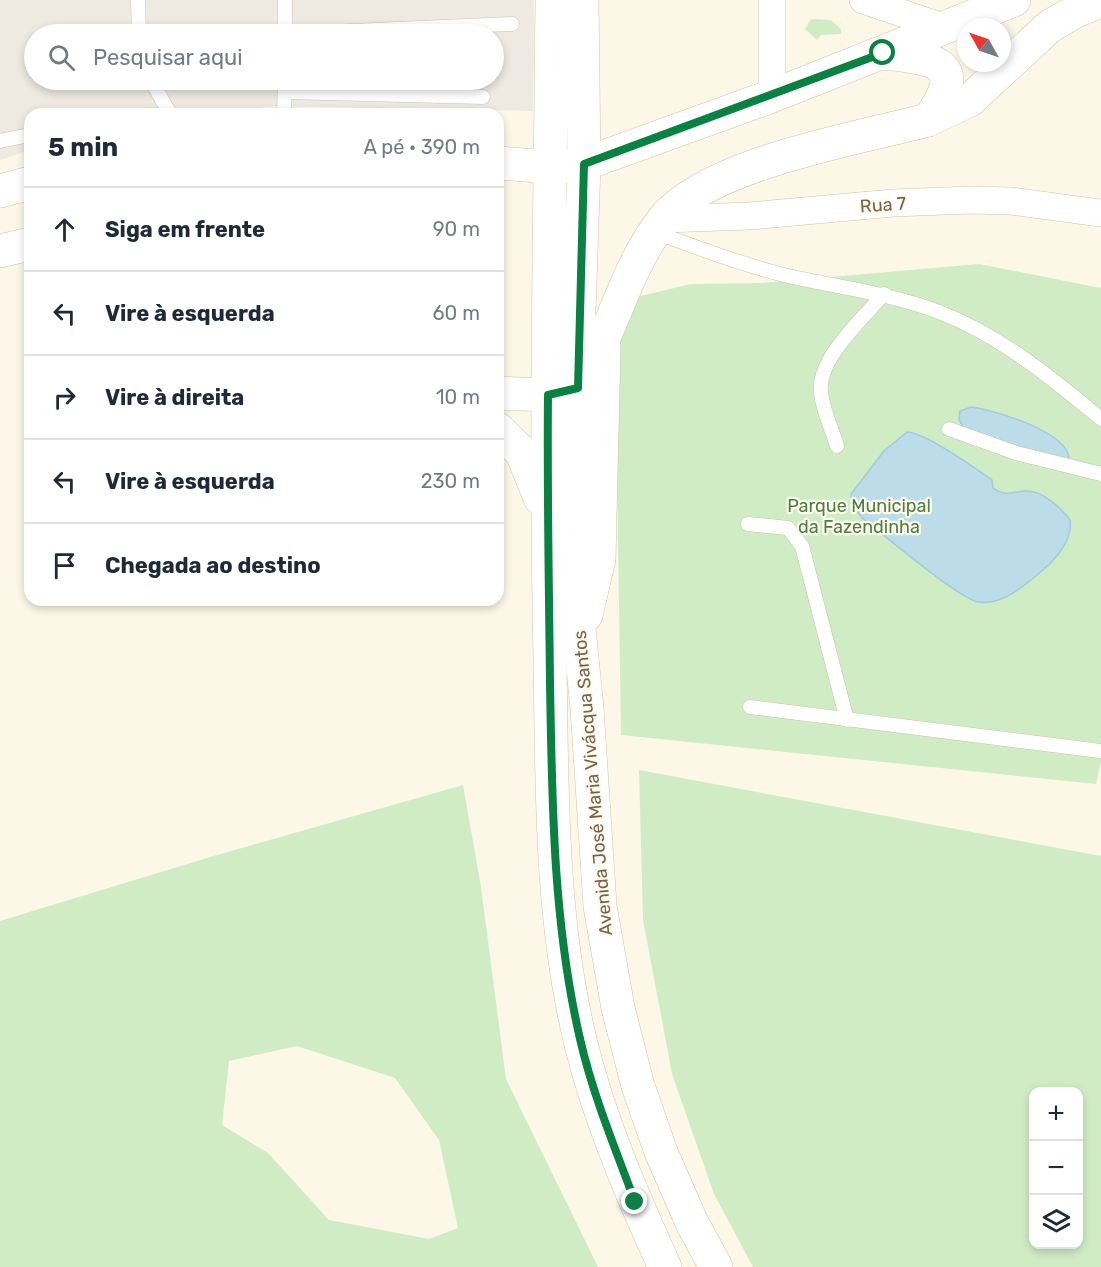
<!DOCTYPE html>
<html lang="pt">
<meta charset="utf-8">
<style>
:root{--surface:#fff;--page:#f2f2f3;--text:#1f2937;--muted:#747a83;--line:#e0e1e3}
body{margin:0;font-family:Rubik,sans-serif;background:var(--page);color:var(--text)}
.controls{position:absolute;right:18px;bottom:18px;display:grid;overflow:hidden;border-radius:12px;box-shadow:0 3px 9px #0003}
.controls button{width:54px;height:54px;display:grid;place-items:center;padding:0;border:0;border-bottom:2px solid var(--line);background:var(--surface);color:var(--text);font:30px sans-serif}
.compass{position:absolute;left:957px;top:18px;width:54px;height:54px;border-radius:50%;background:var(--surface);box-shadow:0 3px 9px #0003;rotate:310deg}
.stop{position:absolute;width:18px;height:18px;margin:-14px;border:4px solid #0b8043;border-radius:50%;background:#fff}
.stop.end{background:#0b8043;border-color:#fff;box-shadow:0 2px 6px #0008}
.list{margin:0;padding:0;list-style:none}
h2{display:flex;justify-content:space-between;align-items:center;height:78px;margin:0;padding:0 24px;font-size:26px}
h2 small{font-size:20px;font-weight:400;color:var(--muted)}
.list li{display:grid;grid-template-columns:39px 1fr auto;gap:18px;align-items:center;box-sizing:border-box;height:84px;padding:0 24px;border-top:2px solid var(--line)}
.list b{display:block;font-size:22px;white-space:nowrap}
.list em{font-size:20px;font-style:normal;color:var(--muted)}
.icon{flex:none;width:33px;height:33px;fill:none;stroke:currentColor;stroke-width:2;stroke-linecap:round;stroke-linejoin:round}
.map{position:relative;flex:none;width:1101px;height:1267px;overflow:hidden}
.search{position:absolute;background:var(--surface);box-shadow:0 3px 9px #0003;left:24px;top:24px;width:480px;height:66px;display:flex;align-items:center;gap:15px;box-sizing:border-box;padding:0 21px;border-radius:33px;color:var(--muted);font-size:22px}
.panel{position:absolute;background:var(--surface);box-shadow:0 3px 9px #0003;left:24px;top:108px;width:480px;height:498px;border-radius:18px}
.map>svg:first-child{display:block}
.industrial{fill:#eee9e1;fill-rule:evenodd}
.green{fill:#d0ecc5;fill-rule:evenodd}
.water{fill:#bbdce8;stroke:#a1cbda;stroke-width:1.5}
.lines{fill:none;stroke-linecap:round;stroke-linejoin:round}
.lane-casing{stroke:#d0c0ad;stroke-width:15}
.street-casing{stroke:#d0c0ad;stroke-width:28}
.secondary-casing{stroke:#d3c1aa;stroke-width:34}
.lane{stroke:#fff;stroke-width:14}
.street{stroke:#fff;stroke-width:27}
.secondary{stroke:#fff;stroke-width:33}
.route{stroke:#0b8043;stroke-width:8}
.labels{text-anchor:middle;stroke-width:4.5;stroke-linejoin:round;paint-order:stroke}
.street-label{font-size:18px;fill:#78604b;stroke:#fffbef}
.park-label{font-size:18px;fill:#4c7f42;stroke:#fffbef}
</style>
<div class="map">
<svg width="1101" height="1267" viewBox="0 0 1101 1267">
<rect width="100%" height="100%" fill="#fdf7e8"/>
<path class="industrial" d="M0 0H534L533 111 277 106 197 114H30V150L0 160ZM34 34H494V80H34Z"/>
<g class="green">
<path d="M811 19 831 20 841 29V34L821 35 817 40 805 29Z"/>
<path d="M979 264 1101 288V762L1096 784 621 735 615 344 636 297 691 284 762 283Z"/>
<path d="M639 770 1101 856V1267H753L714 1194 672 1074 643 920ZM1034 1092H1078V1244H1034Z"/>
<path d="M463 785 481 887 506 1079 598 1267H0V921L210 857ZM297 1046 395 1078 439 1140 458 1228 429 1239 329 1220 268 1153 222 1125 229 1061Z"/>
</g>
<g class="water">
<path d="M971 407C994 410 1070 432 1069 460L1060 462 963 427 959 419 960 411Z"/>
<path d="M907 432C925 432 975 468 992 480L993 488C1007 498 1013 491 1028 491 1043 491 1062 509 1070 520 1073 539 1057 558 1043 570 1026 584 1003 606 978 602 958 598 883 534 862 518L852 504 851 494 884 451Z"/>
</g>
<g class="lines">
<defs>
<g id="lane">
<path d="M138 0 139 34"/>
<path d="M285 34 512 24"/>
<path d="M285 34V0"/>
<path d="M151 80 170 114"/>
<path d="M285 92 483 97"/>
<path d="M284 114 285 80"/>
<path d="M0 141 30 135"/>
<path d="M655 232C697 248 740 264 784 275 836 287 889 293 939 312 999 335 1052 378 1101 419"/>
<path d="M949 429 1016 453 1101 474"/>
<path d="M837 446C832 429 823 411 821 393 816 360 864 317 884 294"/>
<path d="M748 524 788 528 802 546 847 720"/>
<path d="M750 707 1101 751"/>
</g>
<g id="street">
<path d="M772 0V96"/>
<path d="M863 0 943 27"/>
<path d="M664 219 750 216 893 203 971 200 1011 201 1101 213"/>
</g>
<g id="secondary">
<path d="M552 0C550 219 545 439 550 658 552 786 550 918 581 1044 600 1121 632 1195 665 1267"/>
<path d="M582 0 584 164 571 549 587 708 600 906 618 1008 638 1086 661 1152 692 1223 716 1267"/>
<path d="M883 53C936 58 970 63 928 120"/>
<path d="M498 163 551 167 584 164 772 96 1014 0"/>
<path d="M0 191 30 183"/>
<path d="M0 251 30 244"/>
<path d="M584 379C613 328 626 268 663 220 706 164 859 138 928 120L970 100 1050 26 1076 11 1101 1"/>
<path d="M498 393 548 395 568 392"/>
<path d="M498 429 522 453 540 498"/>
<path d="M586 615 599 559 604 347"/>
</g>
</defs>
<use href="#lane" class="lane-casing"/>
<use href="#street" class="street-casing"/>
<use href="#secondary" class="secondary-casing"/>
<use href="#lane" class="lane"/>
<use href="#street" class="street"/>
<use href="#secondary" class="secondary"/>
</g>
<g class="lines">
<path class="route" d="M635 1202C616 1150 594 1098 581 1043 553 926 552 802 550 682 549 586 547 491 548 395L578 388 584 164 883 53"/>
</g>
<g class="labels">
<g class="street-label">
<text transform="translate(883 205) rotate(-4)" y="6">Rua 7</text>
<text transform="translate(593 783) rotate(-95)" y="6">Avenida José Maria Vivácqua Santos</text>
</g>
<g class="park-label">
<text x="859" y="512">Parque Municipal<tspan x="859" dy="21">da Fazendinha</tspan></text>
</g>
</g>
</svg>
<div class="controls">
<button>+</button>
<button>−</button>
<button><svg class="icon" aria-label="layers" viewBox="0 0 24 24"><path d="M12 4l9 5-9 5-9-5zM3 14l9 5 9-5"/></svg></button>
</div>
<svg class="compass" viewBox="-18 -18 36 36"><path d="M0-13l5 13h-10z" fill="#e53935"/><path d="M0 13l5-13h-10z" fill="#747a83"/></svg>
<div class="stop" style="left:883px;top:53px"></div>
<div class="stop end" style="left:635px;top:1202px"></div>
<div class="search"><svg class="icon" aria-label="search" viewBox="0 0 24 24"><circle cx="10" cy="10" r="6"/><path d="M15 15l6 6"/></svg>Pesquisar aqui</div>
<section class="panel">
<h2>5 min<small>A pé · 390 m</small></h2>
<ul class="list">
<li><svg class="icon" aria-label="ahead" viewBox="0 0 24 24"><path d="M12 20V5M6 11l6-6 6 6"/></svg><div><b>Siga em frente</b></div><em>90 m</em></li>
<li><svg class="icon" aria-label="left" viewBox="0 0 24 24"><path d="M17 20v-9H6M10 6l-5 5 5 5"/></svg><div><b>Vire à esquerda</b></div><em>60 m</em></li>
<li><svg class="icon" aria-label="right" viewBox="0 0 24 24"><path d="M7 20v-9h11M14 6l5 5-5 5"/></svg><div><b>Vire à direita</b></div><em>10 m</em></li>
<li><svg class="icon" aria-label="left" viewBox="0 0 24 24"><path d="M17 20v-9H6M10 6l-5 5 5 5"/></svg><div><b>Vire à esquerda</b></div><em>230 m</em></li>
<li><svg class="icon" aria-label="arrive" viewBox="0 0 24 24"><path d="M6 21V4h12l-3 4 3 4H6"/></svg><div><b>Chegada ao destino</b></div></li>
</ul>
</section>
</div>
